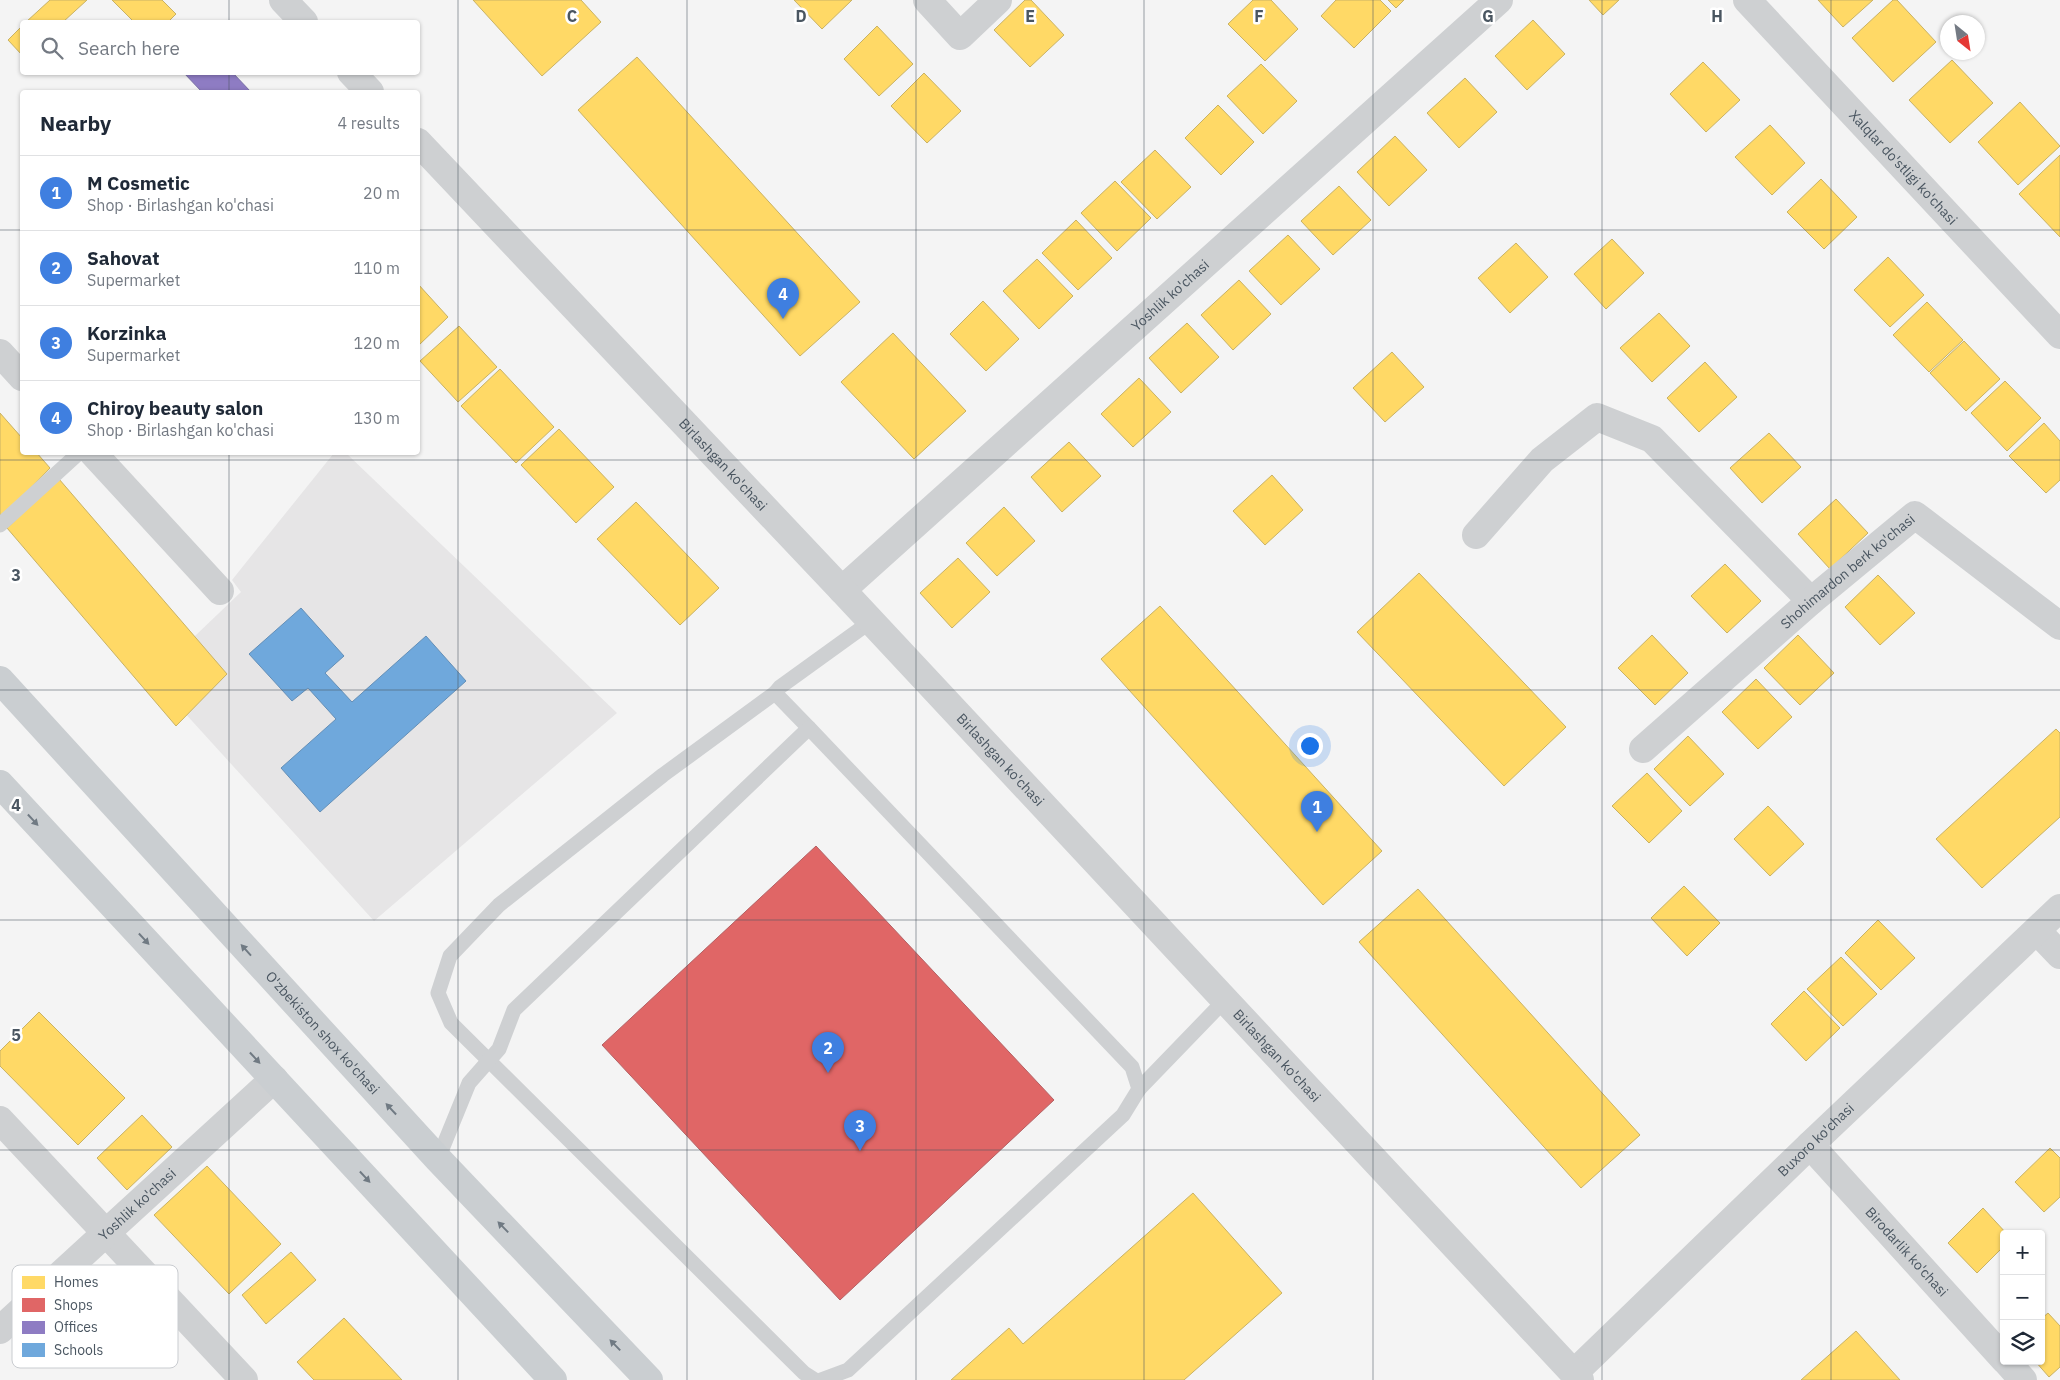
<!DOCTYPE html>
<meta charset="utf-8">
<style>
:root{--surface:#fff;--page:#f2f2f3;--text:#1f2937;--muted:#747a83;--line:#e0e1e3;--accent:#868d94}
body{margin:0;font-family:"IBM Plex Sans",sans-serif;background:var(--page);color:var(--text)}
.controls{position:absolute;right:15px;bottom:15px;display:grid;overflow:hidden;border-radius:5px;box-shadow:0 1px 4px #0004}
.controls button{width:45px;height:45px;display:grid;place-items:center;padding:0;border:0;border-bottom:1px solid var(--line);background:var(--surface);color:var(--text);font:25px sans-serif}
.compass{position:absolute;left:1940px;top:15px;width:45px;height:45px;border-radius:50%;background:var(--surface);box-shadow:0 1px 4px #0004;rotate:150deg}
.you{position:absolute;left:1309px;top:745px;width:18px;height:18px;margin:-12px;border:4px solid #fff;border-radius:50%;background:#1a73e8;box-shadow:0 0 0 8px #1a73e833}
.badge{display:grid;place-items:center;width:32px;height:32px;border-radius:50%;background:var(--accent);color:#fff;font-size:16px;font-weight:700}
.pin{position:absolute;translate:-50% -41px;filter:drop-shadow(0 1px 2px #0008)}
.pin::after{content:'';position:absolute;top:26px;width:18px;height:15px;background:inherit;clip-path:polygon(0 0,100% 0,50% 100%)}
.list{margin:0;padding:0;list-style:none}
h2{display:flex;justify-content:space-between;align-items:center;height:65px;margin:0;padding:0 20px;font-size:21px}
h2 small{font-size:16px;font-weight:400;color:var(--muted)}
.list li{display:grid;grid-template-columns:32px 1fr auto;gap:15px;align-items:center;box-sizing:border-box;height:75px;padding:0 20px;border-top:1px solid var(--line)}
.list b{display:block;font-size:19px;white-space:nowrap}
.list p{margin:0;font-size:16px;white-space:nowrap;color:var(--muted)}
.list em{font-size:16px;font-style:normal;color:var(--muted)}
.icon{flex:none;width:28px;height:28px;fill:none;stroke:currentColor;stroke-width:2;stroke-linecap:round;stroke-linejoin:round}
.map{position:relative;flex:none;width:2060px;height:1380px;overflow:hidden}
.search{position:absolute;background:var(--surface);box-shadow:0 1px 4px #0004;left:20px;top:20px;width:400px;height:55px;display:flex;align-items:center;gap:12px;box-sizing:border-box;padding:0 18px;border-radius:5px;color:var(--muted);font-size:19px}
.panel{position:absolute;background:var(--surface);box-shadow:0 1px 4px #0004;left:20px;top:90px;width:400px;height:365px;border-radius:5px}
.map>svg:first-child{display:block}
.education{fill:#e6e5e6}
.homes{fill:#ffd966;stroke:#c9b264}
.shops{fill:#e06666;stroke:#b36164}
.offices{fill:#8e7cc3;stroke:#7a71a6}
.schools{fill:#6fa8dc;stroke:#648fb7}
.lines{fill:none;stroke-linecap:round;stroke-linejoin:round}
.service{stroke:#ced0d2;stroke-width:15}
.minor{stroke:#ced0d2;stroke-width:28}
.tertiary{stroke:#ced0d2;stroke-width:28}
.primary{stroke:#caced1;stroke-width:28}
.oneway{fill:#707a83}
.grid{fill:none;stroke:#4a5661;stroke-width:1;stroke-opacity:0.55}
.labels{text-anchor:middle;stroke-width:5;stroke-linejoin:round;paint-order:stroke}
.street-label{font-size:14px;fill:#4a5661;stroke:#fff}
.key{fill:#fff;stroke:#c9ccd0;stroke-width:1}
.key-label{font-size:14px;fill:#4a5661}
.grid-label{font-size:16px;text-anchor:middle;font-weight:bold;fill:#4a5661;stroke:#fff;stroke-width:5;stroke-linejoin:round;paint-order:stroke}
</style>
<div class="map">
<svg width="2060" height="1380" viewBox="0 0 2060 1380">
<rect width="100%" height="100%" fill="#f4f4f4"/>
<path class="education" d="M334 453H346L617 713 374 921 152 677 241 592 232 580Z"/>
<g class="homes">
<path d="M50 0H87L63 22H26Z"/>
<path d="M112 0H162L176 14 168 22H134Z"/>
<path d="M473 0H581L601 22 542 76Z"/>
<path d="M794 0H852L822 29Z"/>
<path d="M1025 0H1031L1064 35 1030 67 994 30Z"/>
<path d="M1253 0H1271L1298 29 1265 61 1228 24Z"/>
<path d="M1336 0H1380L1391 11 1354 48 1321 16Z"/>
<path d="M1388 0H1404L1396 8Z"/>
<path d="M1589 0H1619L1603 15Z"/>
<path d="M1818 0H1873L1843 27Z"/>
<path d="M1893 0H1897L1936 42 1893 82 1852 38Z"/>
<path d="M1533 20 1565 54 1527 90 1495 56Z"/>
<path d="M22 26V55L8 40Z"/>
<path d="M877 26 913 64 879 96 844 59Z"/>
<path d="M637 57 860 302 800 356 578 110Z"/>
<path d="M1952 60 1993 103 1950 143 1909 100Z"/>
<path d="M1703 62 1740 100 1706 132 1670 94Z"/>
<path d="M1261 64 1297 101 1263 134 1227 96Z"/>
<path d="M924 73 961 111 927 143 891 106Z"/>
<path d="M1465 78 1497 112 1459 148 1427 113Z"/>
<path d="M2020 102 2060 146 2018 185 1978 142Z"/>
<path d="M1218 105 1254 142 1221 175 1185 138Z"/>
<path d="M1770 125 1805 163 1772 195 1735 157Z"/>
<path d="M1395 136 1427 170 1389 206 1357 172Z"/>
<path d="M1155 150 1191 187 1157 219 1121 182Z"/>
<path d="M2060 155V237L2019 194Z"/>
<path d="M1821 179 1857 217 1824 249 1787 212Z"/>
<path d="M1115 181 1151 218 1117 251 1081 213Z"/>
<path d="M1339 186 1371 220 1333 255 1301 221Z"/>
<path d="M1076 220 1112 258 1078 290 1042 253Z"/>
<path d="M1288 235 1320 269 1281 305 1249 271Z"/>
<path d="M1612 239 1644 273 1606 309 1574 274Z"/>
<path d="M1516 243 1548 277 1510 313 1478 278Z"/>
<path d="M1888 257 1924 295 1890 327 1854 290Z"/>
<path d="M1037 259 1073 296 1039 329 1003 291Z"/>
<path d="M1239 280 1271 314 1233 350 1201 315Z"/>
<path d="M418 284 448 317 418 346Z"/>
<path d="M983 301 1019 339 986 371 950 334Z"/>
<path d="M1927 302 1963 340 1929 372 1893 335Z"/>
<path d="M1659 313 1690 346 1652 382 1620 348Z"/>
<path d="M1187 323 1219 357 1181 393 1149 358Z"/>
<path d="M459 326 497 367 458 402 420 361Z"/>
<path d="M893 333 966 411 914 459 841 382Z"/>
<path d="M1964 341 2000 379 1966 411 1930 373Z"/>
<path d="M1392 352 1424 387 1385 422 1353 388Z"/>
<path d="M1705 362 1737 397 1699 432 1667 398Z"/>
<path d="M500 369 554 427 516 463 461 406Z"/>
<path d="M1139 378 1171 412 1133 447 1101 414Z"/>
<path d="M2005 381 2041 418 2007 451 1971 413Z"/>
<path d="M0 413 22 438V452H36L50 468 3 517 0 514Z"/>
<path d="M2044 423 2060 441V480L2046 493 2009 456Z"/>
<path d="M559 429 614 487 576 523 521 465Z"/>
<path d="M1769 433 1801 467 1762 503 1730 468Z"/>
<path d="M1069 442 1101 476 1062 512 1031 477Z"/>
<path d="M1272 475 1303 510 1265 545 1233 511Z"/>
<path d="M59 479 227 674 176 726 7 528Z"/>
<path d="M1836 499 1868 533 1830 569 1798 534Z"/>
<path d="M636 502 719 588 680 625 597 539Z"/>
<path d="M1004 507 1035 541 997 576 966 543Z"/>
<path d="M958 558 990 592 952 628 920 593Z"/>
<path d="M1725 564 1761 601 1727 633 1691 596Z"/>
<path d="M1419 573 1566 727 1504 786 1357 632Z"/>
<path d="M1878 575 1915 613 1880 645 1845 607Z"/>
<path d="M1160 606 1382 851 1323 905 1101 659Z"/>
<path d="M1652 635 1688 673 1655 705 1618 668Z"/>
<path d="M1798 635 1834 673 1800 705 1764 668Z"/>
<path d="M1756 679 1792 717 1758 749 1722 712Z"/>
<path d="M2056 729 2060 733V817L1982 888 1936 839Z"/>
<path d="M1688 736 1724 774 1690 806 1654 769Z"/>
<path d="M1647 773 1682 811 1649 843 1612 806Z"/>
<path d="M1768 806 1804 844 1770 876 1734 839Z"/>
<path d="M1684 886 1720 923 1687 956 1651 918Z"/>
<path d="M1418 889 1640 1135 1581 1188 1359 942Z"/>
<path d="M1878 920 1915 958 1881 990 1845 953Z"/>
<path d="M1841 957 1877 994 1843 1026 1807 989Z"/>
<path d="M1804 991 1840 1028 1806 1061 1771 1024Z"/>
<path d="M39 1012 125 1098 78 1145 0 1066V1051Z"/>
<path d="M142 1115 172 1147 127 1190 97 1158Z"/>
<path d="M2050 1148 2060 1158V1197L2044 1212 2015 1182Z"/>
<path d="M207 1166 281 1244 229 1294 154 1215Z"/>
<path d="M1193 1193 1282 1293 1184 1380H951L1009 1328 1023 1344Z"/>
<path d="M1983 1208 2007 1234H2004V1246L1977 1273 1948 1243Z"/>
<path d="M291 1252 316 1280 266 1324 242 1295Z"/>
<path d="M2048 1313 2060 1326V1367L2049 1377 2035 1361H2041V1319Z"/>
<path d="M344 1318 402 1380H314L297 1362Z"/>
<path d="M1856 1331 1900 1380H1801Z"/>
</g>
<path class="shops" d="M816 846 1054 1100 840 1300 602 1045Z"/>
<path class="offices" d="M183 72H232L251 92H202Z"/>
<path class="schools" d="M301 608 344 656 325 673 352 702 426 636 466 681 320 812 281 768 336 719 308 688 292 701 249 654Z"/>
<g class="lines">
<g class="service">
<path d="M0 525 80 452"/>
<path d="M775 693 663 775 499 905 450 956 438 993 451 1023 804 1373 815 1380"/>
<path d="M809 728 775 693 780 687 870 622"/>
<path d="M1139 1089 1225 1000"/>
<path d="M438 1159 469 1083 499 1049 514 1010 809 728 1132 1067 1139 1089 1123 1115 848 1370 821 1380"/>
</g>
<g class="minor">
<path d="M927 0 960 36 998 0"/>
<path d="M0 353 22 377"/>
<path d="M92 452 220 591"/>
<path d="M1476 535 1542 460 1597 417 1652 439 1811 601"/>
<path id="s1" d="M842 590 1499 0"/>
<path id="s2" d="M1643 749 1811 601 1915 515 2060 626"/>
<path d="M2037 931 2060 955"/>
<path d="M0 1120 244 1380"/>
<path id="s3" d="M1810 1145 2004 1359"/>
<path id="s4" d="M0 1330 274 1079"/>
<path d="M2006 1361 2023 1380"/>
<path id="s5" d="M1574 1373 1810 1145 2060 908"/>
</g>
<g class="tertiary">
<path d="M283 0 304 22"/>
<path id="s6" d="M1747 0 2060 335"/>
<path d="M351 72 370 92"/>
<path id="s7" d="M418 142 842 590 1580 1380"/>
</g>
<g class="primary">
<path id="s8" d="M0 680 438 1159 649 1380"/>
<path d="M0 784 553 1380"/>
</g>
</g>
<defs><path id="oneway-solid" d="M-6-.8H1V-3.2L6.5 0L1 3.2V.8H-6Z" transform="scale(1.25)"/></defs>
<g class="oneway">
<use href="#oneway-solid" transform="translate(33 820) rotate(47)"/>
<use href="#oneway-solid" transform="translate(144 939) rotate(47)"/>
<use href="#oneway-solid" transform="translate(246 950) rotate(-132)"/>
<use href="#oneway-solid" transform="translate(255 1058) rotate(47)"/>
<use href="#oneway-solid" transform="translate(391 1109) rotate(-133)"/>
<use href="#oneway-solid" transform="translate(365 1177) rotate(47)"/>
<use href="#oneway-solid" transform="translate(503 1227) rotate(-134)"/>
<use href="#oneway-solid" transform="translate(615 1345) rotate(-134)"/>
</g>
<path class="grid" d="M229 0V22M458 0V1380M687 0V1380M916 0V1380M1144 0V1380M1373 0V1380M1602 0V1380M1831 0V1380M229 72V92M0 230H22M418 230H2060M229 452V1380M0 460H2060M0 690H2060M0 920H2060M0 1150H2060"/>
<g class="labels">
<g class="street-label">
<text dy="5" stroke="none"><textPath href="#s6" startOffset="229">Xalqlar do'stligi ko'chasi</textPath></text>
<text dy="5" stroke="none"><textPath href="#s1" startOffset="441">Yoshlik ko'chasi</textPath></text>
<text dy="5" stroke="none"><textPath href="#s7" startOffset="444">Birlashgan ko'chasi</textPath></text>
<text dy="5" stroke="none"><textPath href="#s2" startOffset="271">Shohimardon berk ko'chasi</textPath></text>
<text dy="5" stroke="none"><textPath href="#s7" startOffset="849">Birlashgan ko'chasi</textPath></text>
<text dy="5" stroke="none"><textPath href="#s8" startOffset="478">O'zbekiston shox ko'chasi</textPath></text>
<text dy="5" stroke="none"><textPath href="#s7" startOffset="1254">Birlashgan ko'chasi</textPath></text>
<text dy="5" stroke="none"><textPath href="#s5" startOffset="336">Buxoro ko'chasi</textPath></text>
<text dy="5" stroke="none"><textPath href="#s4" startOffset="186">Yoshlik ko'chasi</textPath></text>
<text dy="5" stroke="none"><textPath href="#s3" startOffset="144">Birodarlik ko'chasi</textPath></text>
</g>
</g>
<rect x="12" y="1265" width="166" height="103" rx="8" class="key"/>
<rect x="22" y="1276" width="23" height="13" fill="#ffd966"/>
<rect x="22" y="1298" width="23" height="14" fill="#e06666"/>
<rect x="22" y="1321" width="23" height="13" fill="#8e7cc3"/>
<rect x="22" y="1343" width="23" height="14" fill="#6fa8dc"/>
<g class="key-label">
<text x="54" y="1287">Homes</text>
<text x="54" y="1310">Shops</text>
<text x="54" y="1332">Offices</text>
<text x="54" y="1355">Schools</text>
</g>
<g class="grid-label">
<text x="572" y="22">C</text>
<text x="801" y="22">D</text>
<text x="1030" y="22">E</text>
<text x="1259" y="22">F</text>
<text x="1488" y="22">G</text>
<text x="1717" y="22">H</text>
<text x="16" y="581">3</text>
<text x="16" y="811">4</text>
<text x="16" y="1041">5</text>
</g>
</svg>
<div class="controls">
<button>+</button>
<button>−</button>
<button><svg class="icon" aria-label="layers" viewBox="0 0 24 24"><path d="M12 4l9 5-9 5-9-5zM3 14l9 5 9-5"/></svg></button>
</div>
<svg class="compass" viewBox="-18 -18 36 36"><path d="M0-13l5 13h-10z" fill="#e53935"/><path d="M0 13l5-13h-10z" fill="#747a83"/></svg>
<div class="you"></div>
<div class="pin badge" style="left:1317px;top:832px;background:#3f7fe0">1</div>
<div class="pin badge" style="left:828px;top:1073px;background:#3f7fe0">2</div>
<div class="pin badge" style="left:860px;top:1151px;background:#3f7fe0">3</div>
<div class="pin badge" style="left:783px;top:319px;background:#3f7fe0">4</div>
<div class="search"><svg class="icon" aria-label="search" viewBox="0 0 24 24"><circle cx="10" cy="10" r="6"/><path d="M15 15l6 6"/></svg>Search here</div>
<section class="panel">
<h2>Nearby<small>4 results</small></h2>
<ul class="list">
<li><span class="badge" style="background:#3f7fe0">1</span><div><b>M Cosmetic</b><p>Shop · Birlashgan ko'chasi</p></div><em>20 m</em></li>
<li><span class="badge" style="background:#3f7fe0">2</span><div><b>Sahovat</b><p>Supermarket</p></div><em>110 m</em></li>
<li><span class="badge" style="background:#3f7fe0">3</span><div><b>Korzinka</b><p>Supermarket</p></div><em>120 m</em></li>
<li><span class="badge" style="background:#3f7fe0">4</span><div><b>Chiroy beauty salon</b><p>Shop · Birlashgan ko'chasi</p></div><em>130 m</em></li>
</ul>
</section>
</div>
